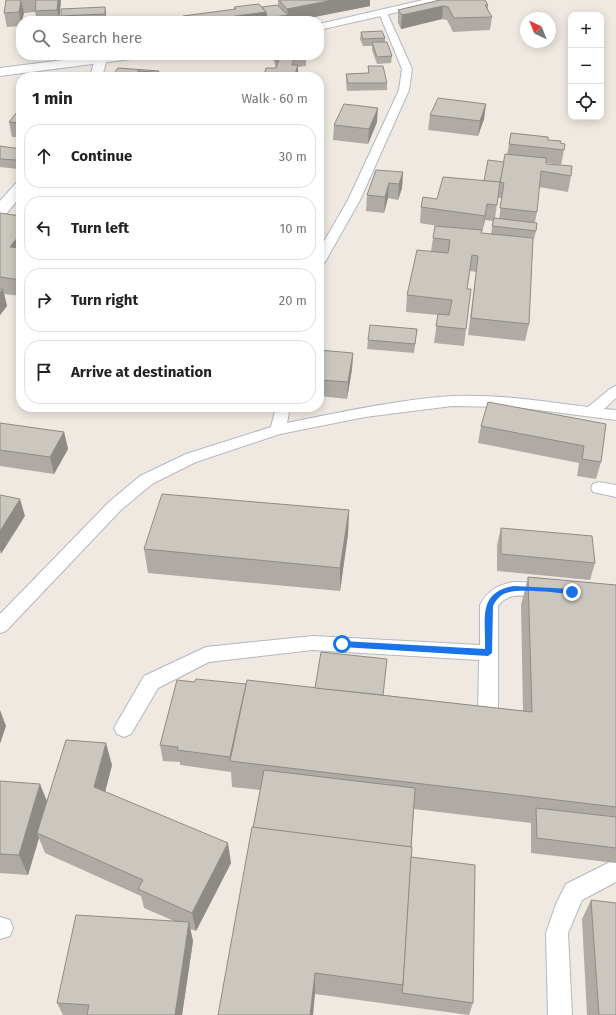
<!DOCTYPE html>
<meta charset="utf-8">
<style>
:root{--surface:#fff;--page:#f6f6f6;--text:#222;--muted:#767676;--line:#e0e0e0}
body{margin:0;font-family:"Fira Sans",sans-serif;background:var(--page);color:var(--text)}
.controls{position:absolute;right:12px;top:12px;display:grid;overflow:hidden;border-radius:8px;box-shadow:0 2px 10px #0003}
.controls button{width:36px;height:36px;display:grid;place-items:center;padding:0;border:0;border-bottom:1px solid var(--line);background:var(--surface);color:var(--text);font:20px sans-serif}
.compass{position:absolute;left:520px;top:12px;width:36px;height:36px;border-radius:50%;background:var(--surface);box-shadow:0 2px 10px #0003;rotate:317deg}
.stop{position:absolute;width:12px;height:12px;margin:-9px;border:3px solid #1a73e8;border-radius:50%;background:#fff}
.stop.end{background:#1a73e8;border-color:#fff;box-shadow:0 1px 4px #0008}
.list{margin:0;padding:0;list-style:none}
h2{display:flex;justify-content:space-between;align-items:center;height:52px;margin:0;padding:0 16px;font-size:17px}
h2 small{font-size:13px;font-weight:400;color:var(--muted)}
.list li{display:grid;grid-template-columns:26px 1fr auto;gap:12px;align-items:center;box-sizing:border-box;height:64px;margin:0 8px 8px;padding:0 8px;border:1px solid var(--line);border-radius:16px}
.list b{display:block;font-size:15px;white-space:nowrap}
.list em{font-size:13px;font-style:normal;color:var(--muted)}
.icon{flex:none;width:22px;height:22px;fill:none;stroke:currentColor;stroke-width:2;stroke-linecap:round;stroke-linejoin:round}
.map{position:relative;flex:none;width:616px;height:1015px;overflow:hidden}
.search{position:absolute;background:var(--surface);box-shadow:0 2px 10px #0003;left:16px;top:16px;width:308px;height:44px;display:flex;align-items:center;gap:10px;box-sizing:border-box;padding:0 14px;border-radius:16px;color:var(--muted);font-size:15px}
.panel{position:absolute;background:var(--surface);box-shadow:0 2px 10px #0003;left:16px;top:72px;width:308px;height:340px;border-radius:16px}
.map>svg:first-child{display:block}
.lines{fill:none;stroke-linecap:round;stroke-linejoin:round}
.lane-casing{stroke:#b4b7c1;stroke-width:2}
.street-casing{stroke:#b4b7c1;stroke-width:2}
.secondary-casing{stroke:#b4b7c1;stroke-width:2}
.lane{fill:#fff;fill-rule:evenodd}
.street{fill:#fff;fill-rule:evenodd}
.secondary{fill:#fff;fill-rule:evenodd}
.wall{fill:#afaba4;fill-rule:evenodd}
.shaded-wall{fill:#8e8b86}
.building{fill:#cbc7bf;stroke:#8e8b86}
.route{fill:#1a73e8}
</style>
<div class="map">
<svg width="616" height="1015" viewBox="0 0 616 1015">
<rect width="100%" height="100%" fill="#efe9e1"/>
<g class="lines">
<defs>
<g id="lane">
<path d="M380 11H386L387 13 412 69 409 90 360 200 325 262 319 266V250L348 200 399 90 402 69 379 13Z"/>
<path d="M616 386V398L604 409 616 410V420L515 407 452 406 365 417 280 434 196 462 152 484 121 510 6 631 0 633V614L109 502 140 476 186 454 271 427 276 407H290L287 423C341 412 396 400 452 396 497 394 543 401 588 407L611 388Z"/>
<path d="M599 482 616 485V497L593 492 591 488 593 484Z"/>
<path d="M514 582 546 583 552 585 555 590 552 595C534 601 511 587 498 606V719L495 725 488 727 481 725 478 719 479 660 313 650 209 662 158 688 131 734 124 737 117 734 114 728 144 676 206 647 313 636 480 645V605C488 590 498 585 514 582Z"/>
<path d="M616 859V882L582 900 568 933 572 1015H548L546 933 556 904 566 884Z"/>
<path d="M0 917 10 920 13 928 10 936 0 939Z"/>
</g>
<g id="street">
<path d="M101 55 107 59 102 77H90L95 59Z"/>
<path d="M21 181V196L6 214 0 216V201L16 183Z"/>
</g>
<g id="secondary">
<path d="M423 0H444L438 3 319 30V24Z"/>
<path d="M103 55H137L131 59 0 76V68Z"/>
</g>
</defs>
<use href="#lane" class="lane-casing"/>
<use href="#street" class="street-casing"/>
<use href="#secondary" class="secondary-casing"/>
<use href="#lane" class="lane"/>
<use href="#street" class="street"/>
<use href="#secondary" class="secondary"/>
</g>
<g class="wall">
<path d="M21 0H61L59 21H37L35 12 24 13 21 21V26L7 27 4 13Z"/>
<path d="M278 0H370V6L294 21H183V16L234 10V7H262L278 5Z"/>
<path d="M440 0 488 5V10L492 17 490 30 453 32 447 20 442 19 401 29 398 23V10Z"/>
<path d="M105 7 106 14V21H61V16Z"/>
<path d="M361 32 385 38V42L392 56 391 63 377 64 372 50V46H363L360 39Z"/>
<path d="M272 55H305L306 59V66L298 67 264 75 276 68Z"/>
<path d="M368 66 387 83V90L347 91 346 81V74L368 73Z"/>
<path d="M486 104 484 119 478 136 428 130 430 115Z"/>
<path d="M21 107V137H12L9 122Z"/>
<path d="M377 122 368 144 333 140 334 125Z"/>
<path d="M511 133 548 140 560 143 564 150 561 165 546 163V164L571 176 568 192 539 187 537 212 535 222 536 231 534 239H533L529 324 525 341 468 335 476 272 470 271 467 289 466 329 464 346 434 343 438 315 406 312 407 295 431 251 433 238 438 226 420 223 421 207 437 199 484 181 504 162 507 155ZM498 198H502L499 219 495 218ZM485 220 493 221 491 234 481 233V232H482Z"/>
<path d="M0 146 21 149V165L18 169 0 167Z"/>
<path d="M403 172 402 188 398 200 388 198 384 213 366 211 367 195Z"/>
<path d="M0 213 21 216V296L4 294 7 306 0 315Z"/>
<path d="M417 329 414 353 367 349 368 340Z"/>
<path d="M319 350 353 353 352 369 347 399 319 396Z"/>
<path d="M222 407H263L262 411 222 408Z"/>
<path d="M0 423 64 432 68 449 54 474 0 466Z"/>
<path d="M606 424 601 462 596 479 577 476 579 463 478 443 481 426Z"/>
<path d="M349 510 348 534 340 591 148 573 144 549Z"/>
<path d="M501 528 595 563 590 580 497 571V545Z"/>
<path d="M528 577 616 585V863L531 853V823L414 809 411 857 473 1003 469 1015 315 994 253 828 260 790 232 787 231 772 180 765V762L163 761 160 745 194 682 246 684 383 695 523 711 521 605Z"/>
<path d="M112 765 105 792 231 863 196 931 190 929 193 941 182 1015H63L57 1003 174 921 144 908 141 896 45 853 39 838 28 875 0 873V781L47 801Z"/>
<path d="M591 900 616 1015H587L582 919Z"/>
</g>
<g class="shaded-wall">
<path d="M21 0 24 13 22 21H21V23L19 12Z"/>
<path d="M58 0H61L59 21 57 10Z"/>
<path d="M333 0H370V6L294 21H267V18L288 15 287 9Z"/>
<path d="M443 6 442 19 401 29 402 15Z"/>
<path d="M105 7 106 14V21L105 14Z"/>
<path d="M266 12 267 21H199Z"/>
<path d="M319 38H324V45L319 46Z"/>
<path d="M30 55H57L30 58Z"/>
<path d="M298 65V77H294Z"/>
<path d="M486 104 484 119 478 136 480 121Z"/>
<path d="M378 108 377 122 368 144 369 129Z"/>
<path d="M21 155V165L18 169 16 160Z"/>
<path d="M403 172 402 188 398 200 399 184Z"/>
<path d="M389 183 388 198 384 213 385 197Z"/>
<path d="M487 204 485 220 482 232 485 216Z"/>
<path d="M21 233V254L10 247Z"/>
<path d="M3 289 7 306 0 315V293Z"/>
<path d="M353 353 352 369 347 399 348 382Z"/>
<path d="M64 432 68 449 54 474 50 457Z"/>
<path d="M20 499 25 516 1 554 0 550V531Z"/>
<path d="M349 510 348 534 340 591V568Z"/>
<path d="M0 710 6 726 0 744Z"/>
<path d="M106 743 112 765 101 808 94 787Z"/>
<path d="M40 784 49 806 37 833 39 838 28 875 19 855Z"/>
<path d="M228 843 231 863 196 931 192 913Z"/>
<path d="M189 922 193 941 182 1015H175Z"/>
<path d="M315 973V994L313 1015H310Z"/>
</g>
<g class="building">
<path d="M6 0H21L19 12 4 13Z"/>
<path d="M36 0H58L57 10 35 11Z"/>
<path d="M279 0H333L287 9Z"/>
<path d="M440 0H485L488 5H485L492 17 454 18 448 7 443 6 402 15 398 10Z"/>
<path d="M259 4 266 12 199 21H186L183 16 236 9 234 7Z"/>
<path d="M277 5 288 15 267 18 266 12 262 7Z"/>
<path d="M105 7V14L61 16V9Z"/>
<path d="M382 31 385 38 363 39 361 32Z"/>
<path d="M319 32 324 38H319Z"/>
<path d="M372 42H387L392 56 377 57Z"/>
<path d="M274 55H305L306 59 294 60V58L280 57 279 61H276Z"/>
<path d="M280 57 294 58 292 65H298L294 77H240L241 74 264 75 266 68H276Z"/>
<path d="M368 66H383L387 83H348L346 74 369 73Z"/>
<path d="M118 68 159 71 158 73 138 71 134 77 112 76Z"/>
<path d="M138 71 168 73 166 77H134Z"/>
<path d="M438 98 486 104 480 121 430 115Z"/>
<path d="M344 104 378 108 369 129 334 125Z"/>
<path d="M21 107V123L9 122Z"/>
<path d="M511 133 548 137V140L561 141 560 143 565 144 564 150 509 144Z"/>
<path d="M0 146 21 149V155L16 160 0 159Z"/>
<path d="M505 154 546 158V164L572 166 571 176 541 171 537 212 500 208 504 183 500 182Z"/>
<path d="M488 160 504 162 500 182 484 181Z"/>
<path d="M376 170 403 172 399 184 389 183 385 197 367 195Z"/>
<path d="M443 177 500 182 497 205 487 204 485 216 421 207 423 197 437 199Z"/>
<path d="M0 213 21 216V233L10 247 21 248V280L0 277Z"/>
<path d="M494 218 537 223 536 231 492 226Z"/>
<path d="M435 226 482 230 481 233 533 238 529 324 471 318 478 256 472 255 467 289H471L466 329 436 326 438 314 449 315 452 300 407 295 417 250 448 253 450 240 433 238Z"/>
<path d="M0 289H3L0 293Z"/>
<path d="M370 325 417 329 415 344 368 340Z"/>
<path d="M319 350 353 353 348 382 319 380Z"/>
<path d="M488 402 606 424 601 462 582 459 584 446 481 426Z"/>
<path d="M0 423 64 432 50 457 0 450Z"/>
<path d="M162 494 349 510 340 568 144 549Z"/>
<path d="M0 495 20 499 0 531Z"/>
<path d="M501 528 592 536 595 563 501 554Z"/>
<path d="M528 577 616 585V807L230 761 247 680 532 712Z"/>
<path d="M321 652 387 659 383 695 315 688Z"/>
<path d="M196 679 246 684 230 757 177 750 178 747 160 745 177 680 194 682Z"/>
<path d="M66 740 106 743 94 787 228 843 192 913 138 889 143 880 37 833Z"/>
<path d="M264 770 415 788 411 847 253 828Z"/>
<path d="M0 781 40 784 19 855 0 854Z"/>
<path d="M536 808 616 817V848L537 838Z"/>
<path d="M252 827 412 847 403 985 315 973 310 1015H218Z"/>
<path d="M411 857 475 865 473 1003 402 993 403 985Z"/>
<path d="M591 900 616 903V1015H599Z"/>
<path d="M76 915 189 922 175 1015H87L89 1005 57 1003Z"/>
</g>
<path class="route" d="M514 586 572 589 576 592 572 594C555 593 522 588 506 593 500 595 496 600 493 606L492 653 488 656 342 647 338 644 342 641 485 649C486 619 477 592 514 586Z"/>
</svg>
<div class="controls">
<button>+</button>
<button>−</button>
<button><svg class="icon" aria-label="locate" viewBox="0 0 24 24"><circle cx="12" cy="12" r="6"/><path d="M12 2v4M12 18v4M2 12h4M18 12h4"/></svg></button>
</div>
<svg class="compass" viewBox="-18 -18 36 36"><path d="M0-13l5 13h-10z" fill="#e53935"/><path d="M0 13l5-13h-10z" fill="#767676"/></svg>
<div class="stop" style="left:342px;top:644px"></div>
<div class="stop end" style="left:572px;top:592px"></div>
<div class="search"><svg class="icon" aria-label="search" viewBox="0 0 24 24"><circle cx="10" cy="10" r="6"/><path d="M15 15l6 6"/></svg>Search here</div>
<section class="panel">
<h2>1 min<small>Walk · 60 m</small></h2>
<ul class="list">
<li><svg class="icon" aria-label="ahead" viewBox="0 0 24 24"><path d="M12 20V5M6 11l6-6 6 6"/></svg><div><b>Continue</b></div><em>30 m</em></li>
<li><svg class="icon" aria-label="left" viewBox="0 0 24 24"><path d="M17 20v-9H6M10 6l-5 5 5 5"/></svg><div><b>Turn left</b></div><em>10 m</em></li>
<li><svg class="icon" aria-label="right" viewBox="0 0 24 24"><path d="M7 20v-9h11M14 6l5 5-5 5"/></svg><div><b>Turn right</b></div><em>20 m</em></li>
<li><svg class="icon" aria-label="arrive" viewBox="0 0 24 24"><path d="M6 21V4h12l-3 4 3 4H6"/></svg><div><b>Arrive at destination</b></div></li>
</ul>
</section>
</div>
